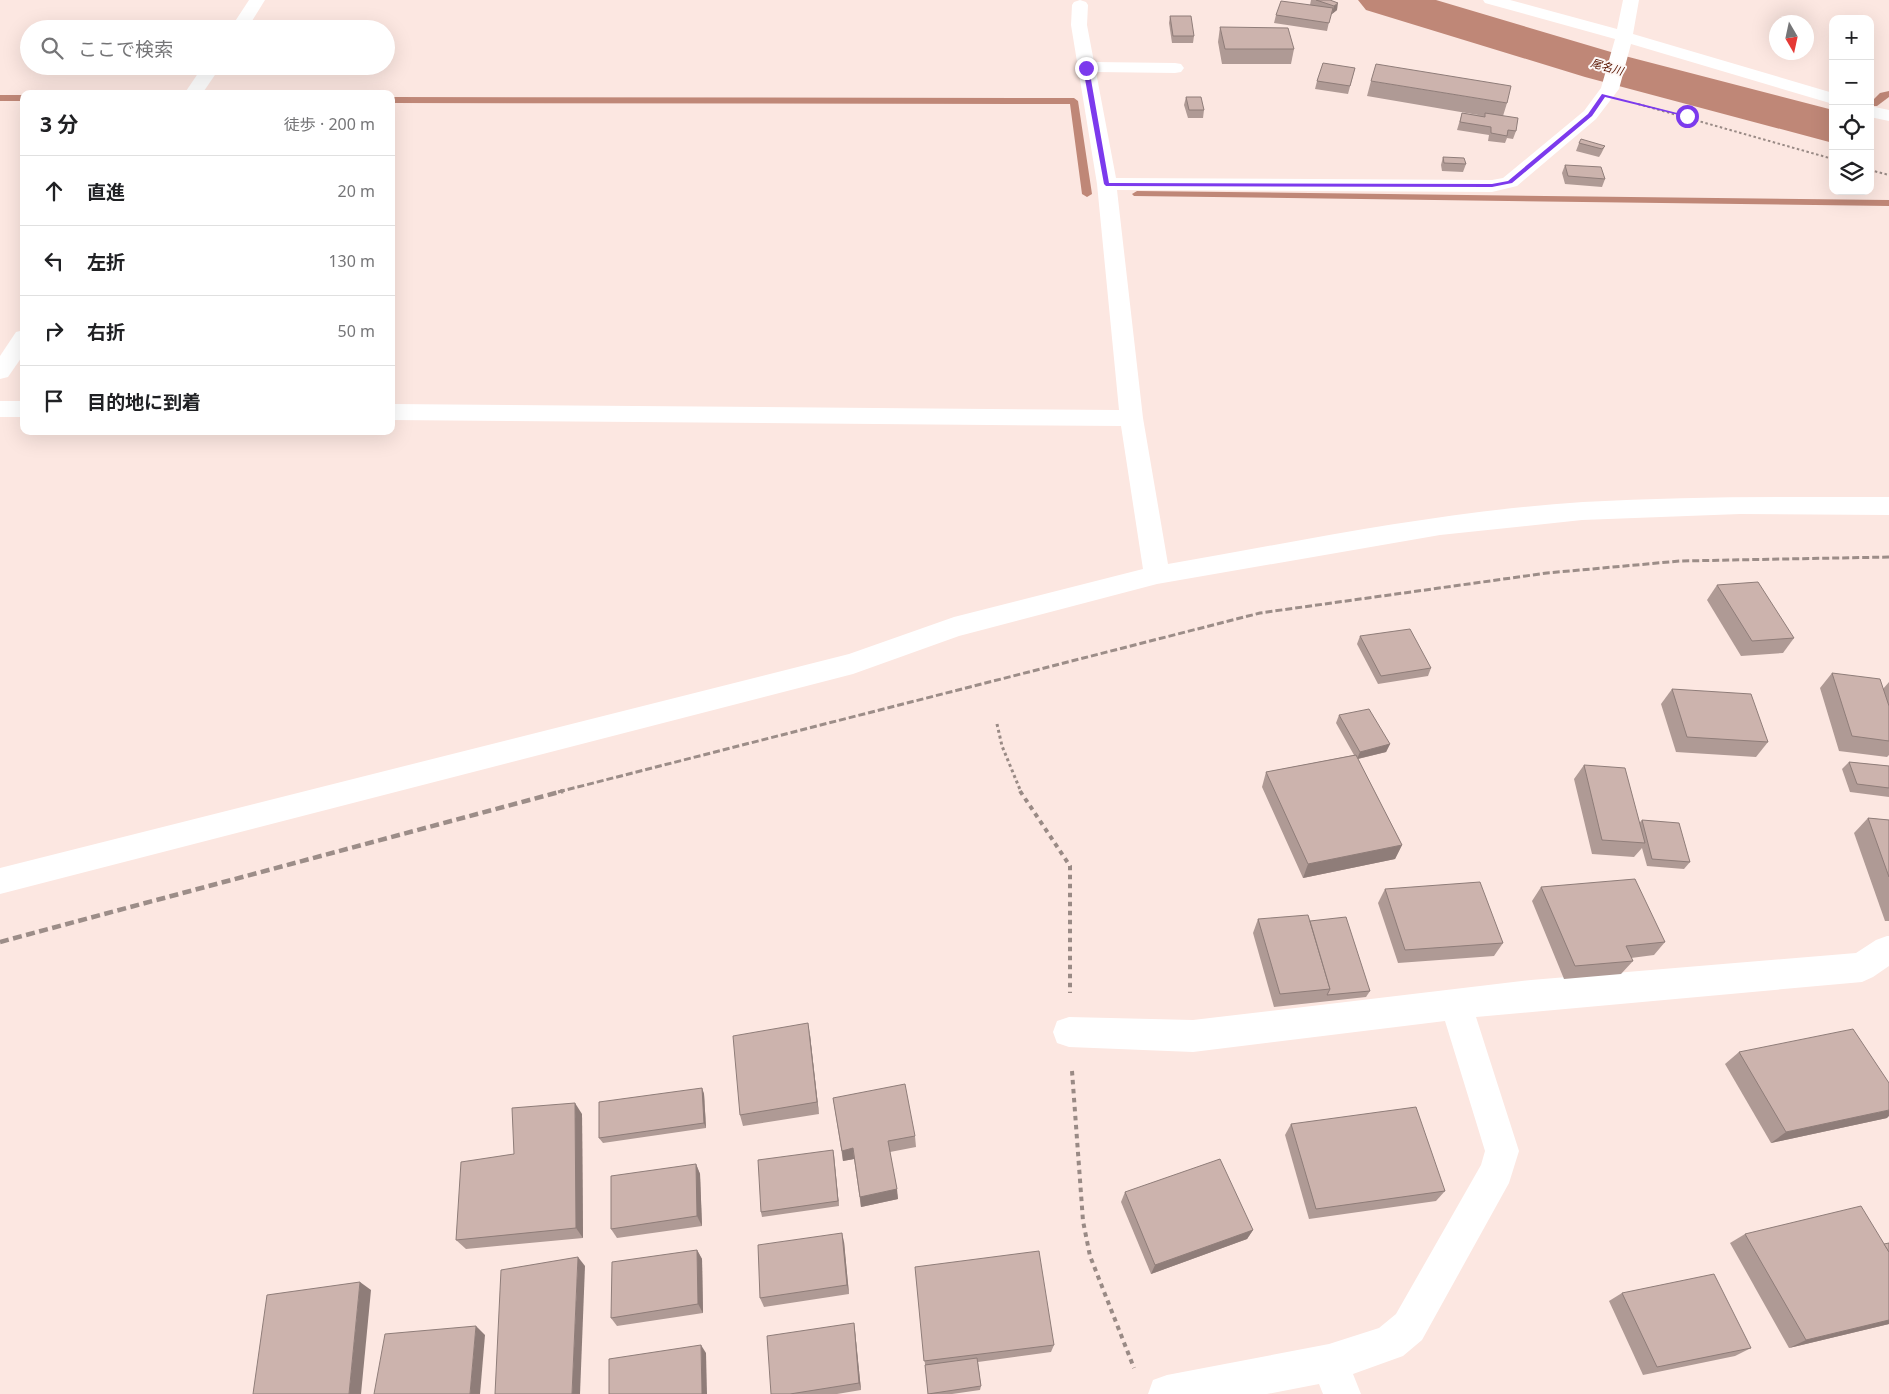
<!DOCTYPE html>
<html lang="ja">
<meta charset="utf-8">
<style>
:root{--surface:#fff;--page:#f2f2f2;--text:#202124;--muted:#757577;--line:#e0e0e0}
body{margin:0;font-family:"Noto Sans","Noto Sans JP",sans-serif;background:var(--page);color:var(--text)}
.controls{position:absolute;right:15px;top:15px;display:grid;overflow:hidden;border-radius:10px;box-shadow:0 5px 20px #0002}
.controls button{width:45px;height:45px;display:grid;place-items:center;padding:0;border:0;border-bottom:1px solid var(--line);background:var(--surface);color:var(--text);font:25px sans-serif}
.compass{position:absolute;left:1769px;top:15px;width:45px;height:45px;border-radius:50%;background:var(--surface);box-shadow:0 5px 20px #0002;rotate:171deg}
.stop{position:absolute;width:15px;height:15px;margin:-11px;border:4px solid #7c3aed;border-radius:50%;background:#fff}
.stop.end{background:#7c3aed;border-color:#fff;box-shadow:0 1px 5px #0008}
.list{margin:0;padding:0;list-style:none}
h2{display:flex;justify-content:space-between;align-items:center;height:65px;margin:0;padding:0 20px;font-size:21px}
h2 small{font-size:16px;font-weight:400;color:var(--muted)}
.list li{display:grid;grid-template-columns:32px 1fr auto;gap:15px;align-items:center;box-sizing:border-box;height:70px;padding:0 20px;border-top:1px solid var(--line)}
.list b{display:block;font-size:19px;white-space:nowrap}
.list em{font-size:16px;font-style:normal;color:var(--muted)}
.icon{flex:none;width:28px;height:28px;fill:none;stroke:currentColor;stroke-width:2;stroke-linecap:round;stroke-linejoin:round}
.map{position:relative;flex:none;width:1889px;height:1394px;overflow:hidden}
.search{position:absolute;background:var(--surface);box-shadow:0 5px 20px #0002;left:20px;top:20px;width:375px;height:55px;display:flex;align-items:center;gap:12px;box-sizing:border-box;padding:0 18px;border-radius:28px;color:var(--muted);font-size:19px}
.panel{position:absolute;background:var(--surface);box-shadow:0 5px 20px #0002;left:20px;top:90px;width:375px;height:345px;border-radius:10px}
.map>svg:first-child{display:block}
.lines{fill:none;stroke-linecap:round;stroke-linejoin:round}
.stream{fill:#bf8777;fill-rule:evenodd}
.river{fill:#bf8777;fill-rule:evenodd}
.path-far2{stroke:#998a85;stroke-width:2;stroke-dasharray:2.5 2.5;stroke-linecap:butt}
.path-far1{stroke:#998a85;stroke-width:3;stroke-dasharray:3 3;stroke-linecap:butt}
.path{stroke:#998a85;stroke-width:4;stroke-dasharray:4.5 4.5;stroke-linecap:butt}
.minor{fill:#fff;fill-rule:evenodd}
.rail-far1{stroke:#9c8d88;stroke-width:3;stroke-dasharray:7 3;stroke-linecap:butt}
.rail{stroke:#9c8d88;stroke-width:4.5;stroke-dasharray:9 4.5;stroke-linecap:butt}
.wall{fill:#af9a95}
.shaded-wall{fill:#8f7d79}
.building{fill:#ccb3ad;stroke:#8f7d79}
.route{fill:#7c3aed}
.labels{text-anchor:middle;stroke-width:4;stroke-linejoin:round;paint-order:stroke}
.far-water-label{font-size:11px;font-style:italic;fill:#591401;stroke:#fdf8f7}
</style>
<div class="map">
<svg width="1889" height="1394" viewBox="0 0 1889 1394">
<rect width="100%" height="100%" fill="#fce7e1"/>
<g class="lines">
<g class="stream">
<path d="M1889 91V97L1877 106H1871V102L1880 93Z"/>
<rect x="0" y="95" width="24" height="6"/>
<path d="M391 97 1074 98 1078 101 1092 194 1087 197 1082 194 1070 104 391 103Z"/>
<path d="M1137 191 1889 200V206L1134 196 1132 194Z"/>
</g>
<path class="river" d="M1358 0H1436L1621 55 1833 110V143L1585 77 1366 10Z"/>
<g class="path-far2">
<path d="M1638 104 1833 159"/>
<path d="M1870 170 1889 175"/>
</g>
<path class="path-far1" d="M997 724 1002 746 1021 792"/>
<g class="path">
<path d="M1020 791 1070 866V993"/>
<path d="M1072 1071 1083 1221 1090 1256 1134 1368"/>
</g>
<g class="minor">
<path d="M249 0H265L247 29H230Z"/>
<path d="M1080 0 1086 2 1088 5 1087 25 1094 62 1175 63 1181 64 1184 68 1181 72 1175 73 1096 72 1116 178 1492 180 1503 178 1584 111 1601 88 1615 39 1485 3 1483 0H1510L1617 29 1623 0H1639L1633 34 1833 93V104L1631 44 1619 89 1596 119 1517 186 1492 192 1117 190 1143 418 1168 564C1305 540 1443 511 1583 502 1685 496 1787 497 1889 497V515L1740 514 1582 520 1440 535 1157 584 959 636 853 674 0 894V868L849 654 954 617 1143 569 1121 426 391 420V404L1119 410 1097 184 1071 25 1072 5 1074 2Z"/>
<path d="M203 66H221L202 94H184Z"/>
<path d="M1870 106 1889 110V121L1870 117Z"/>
<path d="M24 330V354L8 377 0 379V356L16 332Z"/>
<rect x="0" y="401" width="24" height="16"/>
<path d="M1887 936H1889V966L1873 977 1862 982 1476 1017 1519 1151 1509 1183 1422 1340 1403 1356 1353 1374 1361 1394H1323L1319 1384 1267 1394H1148L1153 1380 1167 1375 1329 1344 1379 1328 1396 1314 1481 1165 1485 1151 1445 1021 1193 1052 1069 1047 1057 1043 1053 1032 1057 1021 1069 1017 1193 1020 1531 980 1856 953 1876 940Z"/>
</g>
<path class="rail-far1" d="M558 792 1260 613 1547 573 1680 561 1889 557"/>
<path class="rail" d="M0 942 563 791"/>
</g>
<g class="wall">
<path d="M1311 0H1330L1337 10 1332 14 1331 13 1327 31 1274 23 1276 15 1310 5Z"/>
<path d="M1170 16 1194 36 1193 43H1172L1169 23Z"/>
<path d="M1220 27 1294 49 1291 64H1222L1218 42Z"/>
<path d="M1355 68 1348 94 1315 89 1317 81Z"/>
<path d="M1371 81 1507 103 1503 116 1516 131 1513 139 1507 138 1505 143 1488 141 1489 135 1457 130 1462 113 1484 116 1367 96Z"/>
<path d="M1186 97 1204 110 1203 118H1188L1184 105Z"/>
<path d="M1579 143 1605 146 1601 154 1599 157 1576 151Z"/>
<path d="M1443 157 1466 164 1463 172 1442 171 1441 165Z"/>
<path d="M1565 165 1605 179 1602 187 1565 184 1562 173Z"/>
<path d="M1717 585 1794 638 1783 653 1741 656 1707 600Z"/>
<path d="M1360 636 1431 668 1428 676 1378 684 1357 644Z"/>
<path d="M1832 673 1883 689 1889 682V755L1887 757 1839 751 1820 688Z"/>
<path d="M1672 689 1768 742 1756 757 1676 752 1661 704Z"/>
<path d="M1339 715 1390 744 1386 752 1358 759 1402 845 1395 859 1303 878 1262 787 1266 772 1354 755 1336 723Z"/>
<path d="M1849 762 1889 766V797L1850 792 1842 769Z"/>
<path d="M1584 765 1639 823 1642 820 1690 862 1684 869 1647 866 1642 848 1634 857 1592 854 1574 779Z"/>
<path d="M1868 818 1889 820V921H1885L1854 833Z"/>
<path d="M1541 887 1665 942 1654 955 1631 958 1633 961 1621 974 1564 979 1532 901Z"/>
<path d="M1385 889 1503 943 1494 956 1398 963 1378 903Z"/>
<path d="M1258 919 1310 921 1370 991 1366 997 1274 1007 1253 933Z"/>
<path d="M810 1035 819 1114 743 1126 740 1115Z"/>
<path d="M1739 1052 1887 1118 1771 1143 1725 1064Z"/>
<path d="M702 1088 704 1094 706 1128 603 1143 599 1138Z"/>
<path d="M833 1098 915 1136 916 1147 890 1152 898 1199 861 1207 854 1159 843 1161Z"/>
<path d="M582 1114 583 1238 466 1249 456 1240 514 1154Z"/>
<path d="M1291 1124 1445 1191 1436 1201 1309 1219 1285 1135Z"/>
<path d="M833 1150 839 1206 762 1217 761 1212Z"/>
<path d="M696 1164 700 1174 702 1226 617 1238 611 1229Z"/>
<path d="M1125 1192 1253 1230 1247 1239 1151 1274 1121 1202Z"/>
<path d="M1745 1234 1884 1244 1889 1324 1789 1348 1730 1243Z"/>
<path d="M844 1242 849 1294 764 1307 760 1298Z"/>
<path d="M697 1250 702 1259 703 1313 617 1326 611 1318Z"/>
<path d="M916 1276 1054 1345 1051 1352 978 1362 981 1386 980 1390 952 1394H928Z"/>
<path d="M1622 1293 1751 1348 1735 1356 1643 1375 1609 1301Z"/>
<path d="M854 1323 855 1331 861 1390 837 1394H771Z"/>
</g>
<g class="shaded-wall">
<path d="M1338 3 1337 10 1332 14 1334 6Z"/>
<path d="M1390 744 1386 752 1357 759 1360 752Z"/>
<path d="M1402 845 1395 859 1303 878 1308 864Z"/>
<path d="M808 1023 810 1035 819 1114 817 1102Z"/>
<path d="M702 1088 704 1094 706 1128 704 1123Z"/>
<path d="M575 1103 582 1114 583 1238 576 1228Z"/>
<path d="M1889 1110V1116L1887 1118 1771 1143 1786 1132Z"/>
<path d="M853 1148 854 1159 843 1161 842 1151Z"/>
<path d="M833 1150 834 1155 839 1206 838 1201Z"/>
<path d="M696 1164 700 1174 702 1226 697 1216Z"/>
<path d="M897 1189 898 1199 861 1207 860 1197Z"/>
<path d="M1253 1230 1247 1239 1151 1274 1155 1265Z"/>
<path d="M842 1233 844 1242 849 1294 847 1285Z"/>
<path d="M697 1250 702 1259 703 1313 698 1304Z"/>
<path d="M578 1257 585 1266 580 1394H572Z"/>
<path d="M360 1282 371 1290 361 1394H349Z"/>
<path d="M1889 1320V1324L1789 1348 1806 1340Z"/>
<path d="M854 1323 855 1331 861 1390 859 1383Z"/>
<path d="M476 1326 485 1335 480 1394H470Z"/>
<path d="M701 1345 706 1353 707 1394H702Z"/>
</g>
<g class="building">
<path d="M1316 0H1330L1338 3 1334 6Z"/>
<path d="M1281 1 1333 8 1329 23 1276 15Z"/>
<path d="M1170 16H1191L1194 36H1173Z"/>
<path d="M1220 27 1288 28 1294 49H1225Z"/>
<path d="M1323 63 1355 68 1350 86 1317 81Z"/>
<path d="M1376 64 1511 86 1507 103 1371 81Z"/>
<path d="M1186 97H1201L1204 110H1189Z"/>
<path d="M1462 113 1485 117V113L1518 118 1516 131 1508 130 1507 136 1491 133V127L1460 122Z"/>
<path d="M1581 139 1605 146 1602 149 1579 143Z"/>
<path d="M1443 157 1464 158 1466 164 1444 163Z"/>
<path d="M1565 165 1601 167 1605 179 1568 176Z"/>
<path d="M1758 582 1794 638 1752 641 1717 585Z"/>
<path d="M1410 629 1431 668 1381 676 1360 636Z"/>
<path d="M1832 673 1880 679 1889 706V741L1852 736Z"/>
<path d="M1672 689 1751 694 1768 742 1687 737Z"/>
<path d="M1369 709 1390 744 1360 752 1339 715Z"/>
<path d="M1356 755 1402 845 1308 864 1266 772Z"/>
<path d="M1849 762 1889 766V788L1857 784Z"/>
<path d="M1584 765 1625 768 1645 843 1602 840Z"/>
<path d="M1868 818 1889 820V877Z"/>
<path d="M1642 820 1679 823 1690 862 1652 859Z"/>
<path d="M1635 879 1665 942 1626 946 1633 961 1575 966 1541 887Z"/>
<path d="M1480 882 1503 943 1405 950 1385 889Z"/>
<path d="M1308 915 1330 989 1280 994 1258 919Z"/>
<path d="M1346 917 1370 991 1327 995 1330 989 1310 921Z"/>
<path d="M808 1023 817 1102 740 1115 733 1036Z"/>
<path d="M1853 1029 1889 1083V1110L1786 1132 1739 1052Z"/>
<path d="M905 1084 915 1136 888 1141 897 1189 860 1197 853 1148 842 1151 833 1098Z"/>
<path d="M702 1088 704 1123 599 1138V1102Z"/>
<path d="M575 1103 576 1228 456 1240 461 1162 514 1154 512 1108Z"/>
<path d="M1416 1107 1445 1191 1316 1209 1291 1124Z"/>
<path d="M833 1150 838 1201 761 1212 758 1160Z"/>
<path d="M1220 1159 1253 1230 1155 1265 1125 1192Z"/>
<path d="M696 1164 697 1216 611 1229V1176Z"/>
<path d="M1861 1206 1889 1252V1320L1806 1340 1745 1234Z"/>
<path d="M842 1233 847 1285 760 1298 758 1245Z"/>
<path d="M1889 1243V1252L1884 1244Z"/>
<path d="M697 1250 698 1304 611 1318 612 1262Z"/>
<path d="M1039 1251 1054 1345 924 1361 915 1267Z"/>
<path d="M578 1257 572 1394H495L501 1270Z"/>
<path d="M1714 1274 1751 1348 1657 1367 1622 1293Z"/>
<path d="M360 1282 349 1394H253L267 1295Z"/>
<path d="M854 1323 859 1383 790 1394H771L767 1336Z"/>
<path d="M476 1326 470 1394H374L385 1334Z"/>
<path d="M701 1345 702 1394H609V1359Z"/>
<path d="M977 1358 981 1386 928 1394 925 1365Z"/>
</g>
<path class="route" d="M1086 66 1089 68 1109 183 1492 184 1508 181 1588 114 1602 94 1689 116 1687 117 1605 97 1592 116 1512 183 1492 187 1106 186 1104 184 1083 68Z"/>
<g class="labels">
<g class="far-water-label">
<text transform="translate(1607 67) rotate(16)" y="4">尾名川</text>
</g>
</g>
</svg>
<div class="controls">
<button>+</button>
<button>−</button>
<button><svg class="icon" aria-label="locate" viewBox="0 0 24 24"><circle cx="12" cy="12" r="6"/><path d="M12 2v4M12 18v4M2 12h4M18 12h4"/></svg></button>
<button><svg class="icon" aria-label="layers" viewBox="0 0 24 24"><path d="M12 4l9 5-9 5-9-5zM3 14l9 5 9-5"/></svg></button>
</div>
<svg class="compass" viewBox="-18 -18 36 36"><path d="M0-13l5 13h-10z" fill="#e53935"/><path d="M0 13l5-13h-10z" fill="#757577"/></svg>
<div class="stop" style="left:1687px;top:116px"></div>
<div class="stop end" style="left:1086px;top:68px"></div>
<div class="search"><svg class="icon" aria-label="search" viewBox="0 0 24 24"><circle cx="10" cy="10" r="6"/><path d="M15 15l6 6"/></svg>ここで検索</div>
<section class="panel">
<h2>3 分<small>徒歩 · 200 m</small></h2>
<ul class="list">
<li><svg class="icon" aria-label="ahead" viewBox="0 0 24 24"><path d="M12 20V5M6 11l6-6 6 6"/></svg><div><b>直進</b></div><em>20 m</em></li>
<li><svg class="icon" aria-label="left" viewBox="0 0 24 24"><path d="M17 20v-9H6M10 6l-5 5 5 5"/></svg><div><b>左折</b></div><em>130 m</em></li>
<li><svg class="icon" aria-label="right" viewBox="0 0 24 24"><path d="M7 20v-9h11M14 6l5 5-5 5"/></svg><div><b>右折</b></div><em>50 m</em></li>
<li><svg class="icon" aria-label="arrive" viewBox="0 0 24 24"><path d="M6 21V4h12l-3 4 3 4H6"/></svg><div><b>目的地に到着</b></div></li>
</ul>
</section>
</div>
